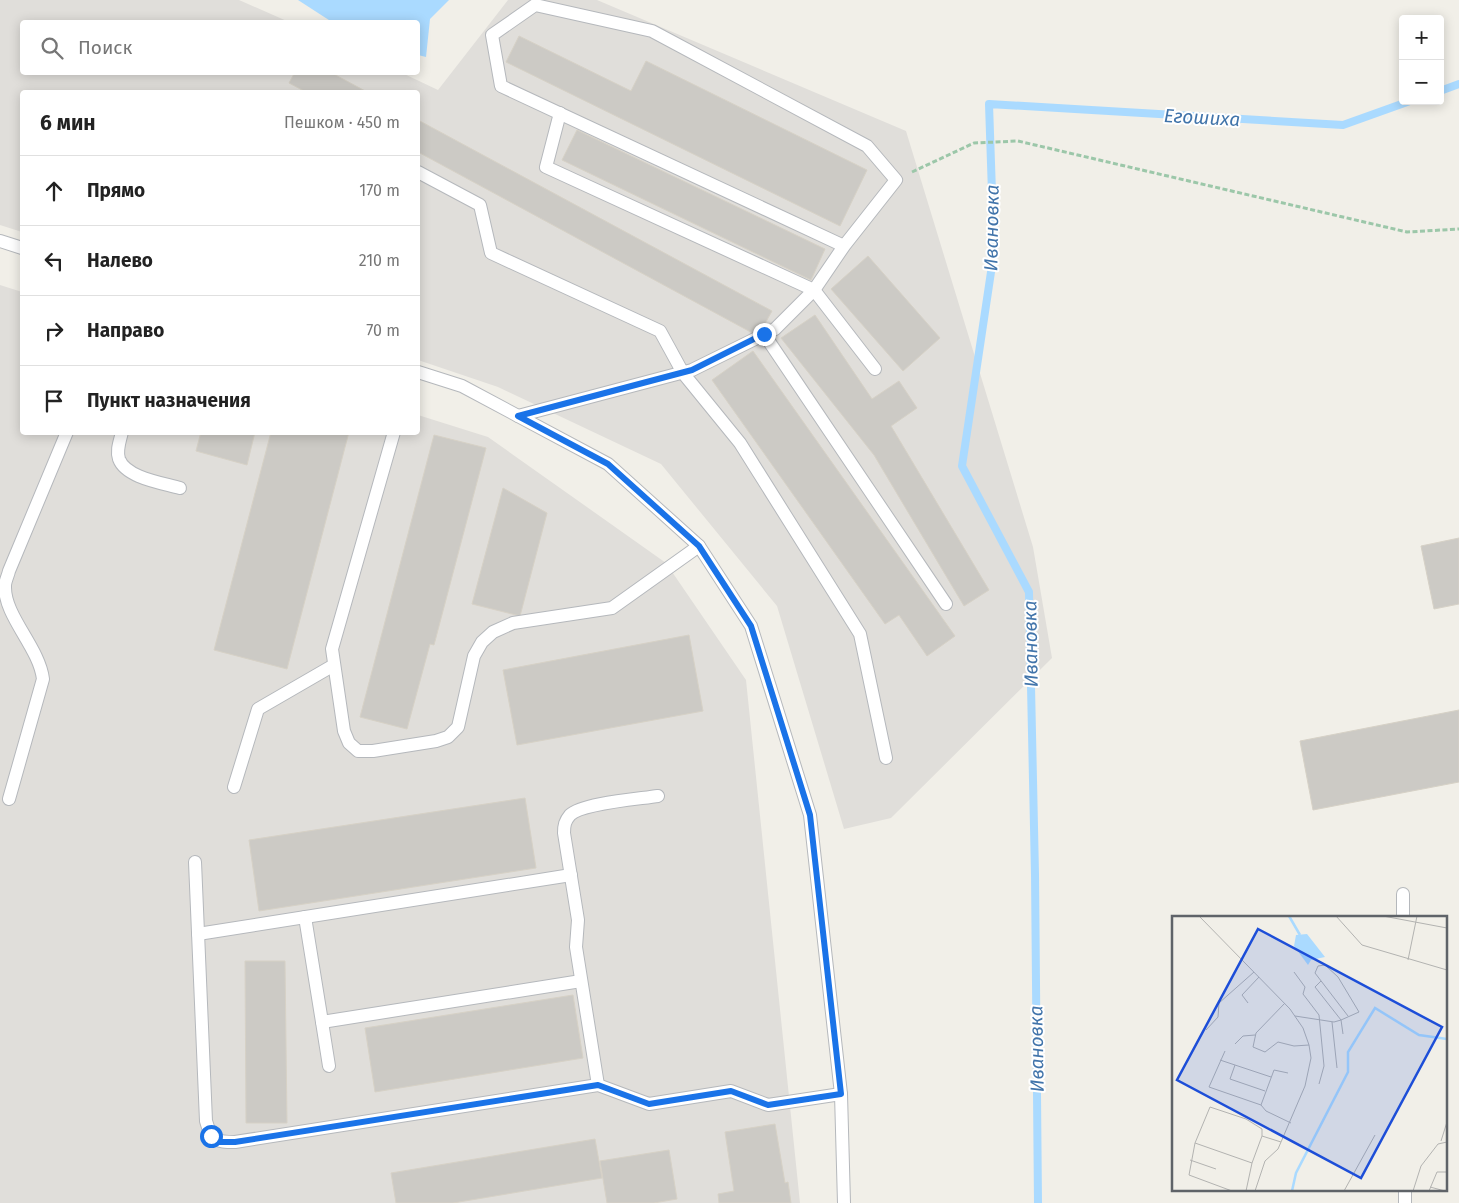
<!DOCTYPE html>
<html lang="ru">
<meta charset="utf-8">
<style>
:root{--surface:#fff;--page:#f6f6f6;--text:#222;--muted:#767676;--line:#e0e0e0}
body{margin:0;font-family:"Fira Sans",sans-serif;background:var(--page);color:var(--text)}
.controls{position:absolute;right:15px;top:15px;display:grid;overflow:hidden;border-radius:5px;box-shadow:0 2px 12px #0003}
.controls button{width:45px;height:45px;display:grid;place-items:center;padding:0;border:0;border-bottom:1px solid var(--line);background:var(--surface);color:var(--text);font:25px sans-serif}
.stop{position:absolute;width:15px;height:15px;margin:-11px;border:4px solid #1a73e8;border-radius:50%;background:#fff}
.stop.end{background:#1a73e8;border-color:#fff;box-shadow:0 1px 5px #0008}
.list{margin:0;padding:0;list-style:none}
h2{display:flex;justify-content:space-between;align-items:center;height:65px;margin:0;padding:0 20px;font-size:21px}
h2 small{font-size:16px;font-weight:400;color:var(--muted)}
.list li{display:grid;grid-template-columns:32px 1fr auto;gap:15px;align-items:center;box-sizing:border-box;height:70px;padding:0 20px;border-top:1px solid var(--line)}
.list b{display:block;font-size:19px;white-space:nowrap}
.list em{font-size:16px;font-style:normal;color:var(--muted)}
.icon{flex:none;width:28px;height:28px;fill:none;stroke:currentColor;stroke-width:2;stroke-linecap:round;stroke-linejoin:round}
.map{position:relative;flex:none;width:1459px;height:1203px;overflow:hidden}
.search{position:absolute;background:var(--surface);box-shadow:0 2px 12px #0003;left:20px;top:20px;width:400px;height:55px;display:flex;align-items:center;gap:12px;box-sizing:border-box;padding:0 18px;border-radius:5px;color:var(--muted);font-size:19px}
.panel{position:absolute;background:var(--surface);box-shadow:0 2px 12px #0003;left:20px;top:90px;width:400px;height:345px;border-radius:5px}
.map>svg:first-child{display:block}
.industrial{fill:#e0deda}
.water{fill:#aadaff}
.lines{fill:none;stroke-linecap:round;stroke-linejoin:round}
.stream{stroke:#aadaff;stroke-width:8}
.building{fill:#cccac5;stroke:#d6d1c6}
.lane-casing{stroke:#b5b8bc;stroke-width:14}
.path{stroke:#9cc7a9;stroke-width:3;stroke-dasharray:5 2.5;stroke-linecap:butt}
.lane{stroke:#fff;stroke-width:12}
.route{stroke:#1a73e8;stroke-width:6}
.labels{text-anchor:middle;stroke-width:4;stroke-linejoin:round;paint-order:stroke}
.water-label{font-size:19px;font-style:italic;fill:#4174aa;stroke:#fff}
.inset-river{fill:none;stroke:#aadaff;stroke-width:2.5}
.inset-road{fill:none;stroke:#b3b3b1;stroke-width:1}
.view{fill:#1d4ed8;fill-opacity:0.15;stroke:#1d4ed8;stroke-width:2.5}
.inset-edge{fill:none;stroke:#5f6368;stroke-width:2.5}
</style>
<div class="map">
<svg width="1459" height="1203" viewBox="0 0 1459 1203">
<rect width="100%" height="100%" fill="#f1efe8"/>
<g class="industrial">
<path d="M0 0H239L289 22H22V72H400L438 90 508 0H597L906 131 1033 547 1052 658 891 818 844 829 777 606 661 464 498 387 418 360V92H22V232L0 225Z"/>
<path d="M0 285 22 292V432H418V415L488 437 666 563 746 680 800 1203H0Z"/>
</g>
<path class="water" d="M298 0H449L430 19 426 57 418 55V22H332Z"/>
<g class="lines">
<g class="stream">
<path d="M1440 91 1459 84"/>
<path d="M1038 1203 1035 874 1029 592 962 466 994 252 989 104 1343 125 1410 101"/>
</g>
</g>
<g class="building">
<path d="M519 36 631 91 646 61 867 170 840 226 506 62Z"/>
<path d="M295 72H330L367 92H306L289 83Z"/>
<path d="M418 120 772 311 758 336 418 152Z"/>
<path d="M577 130 825 249 811 280 562 160Z"/>
<path d="M868 256 940 338 903 371 831 289Z"/>
<path d="M815 315 872 399 899 381 917 408 891 426 989 590 964 606 874 455 781 338Z"/>
<path d="M753 351 955 636 927 656 899 615 885 624 712 380Z"/>
<path d="M201 432H255L247 465 196 451Z"/>
<path d="M271 432H349L287 669 214 650Z"/>
<path d="M434 435 486 448 434 645 430 644 407 729 360 717Z"/>
<path d="M503 488 547 513 520 616 472 604Z"/>
<path d="M1459 538V604L1434 609 1421 546Z"/>
<path d="M689 635 703 711 517 745 503 670Z"/>
<path d="M1459 710V782L1313 810 1300 741Z"/>
<path d="M525 798 536 868 259 911 249 840Z"/>
<path d="M245 961H285L287 1123H246Z"/>
<path d="M573 995 583 1058 375 1092 365 1028Z"/>
<path d="M775 1124 785 1183 788 1182 791 1203H719L718 1194 734 1191 725 1132Z"/>
<path d="M595 1139 602 1178 453 1203H396L391 1173Z"/>
<path d="M669 1150 677 1199 654 1203H607L600 1161Z"/>
</g>
<g class="lines">
<defs>
<g id="lane">
<path d="M560 113 546 167 814 290 875 369"/>
<path d="M418 172 480 205 491 253 660 331 683 373 740 443 860 634 886 758"/>
<path d="M0 241 22 248"/>
<path d="M764 334 946 604"/>
<path d="M418 372 462 386 608 464 699 546 751 626 810 815 841 1094 844 1203"/>
<path d="M518 416 692 370 775 329 814 290 844 246 896 180 867 146 652 31 535 5 492 35 501 86 844 246"/>
<path d="M122 432C120 441 116 450 119 459 126 478 163 483 180 488"/>
<path d="M394 432 332 649 344 731 349 743 358 751H373L436 741 448 737 458 727 474 656 482 642 493 632 513 623 612 608 699 546"/>
<path d="M234 787 258 709 334 665"/>
<path d="M9 799 43 679C39 647 4 616 5 586 5 581 8 576 9 571L67 432"/>
<path d="M195 862 206 1121C212 1141 215 1142 235 1142L598 1085 649 1104 731 1091 768 1105 841 1094"/>
<path d="M1403 894V917"/>
<path d="M305 917 322 1022 581 981"/>
<path d="M198 934 571 875"/>
<path d="M322 1022 329 1066"/>
<path d="M598 1085 576 947 578 920 564 833C564 825 565 821 570 815 582 803 639 799 658 796"/>
<path d="M1405 1203V1189"/>
</g>
</defs>
<use href="#lane" class="lane-casing"/>
<path class="path" d="M912 172 974 143 1018 141 1407 232 1459 229"/>
<use href="#lane" class="lane"/>
</g>
<g class="lines">
<path class="route" d="M211 1136 220 1142H235L598 1085 649 1104 731 1091 768 1105 841 1094 810 815 751 626 699 546 608 464 518 416 692 370 764 334"/>
</g>
<g class="labels">
<g class="water-label">
<text transform="translate(1202 117) rotate(3)" y="7">Егошиха</text>
<text transform="translate(991 228) rotate(-89)" y="7">Ивановка</text>
<text transform="translate(1030 644) rotate(-91)" y="7">Ивановка</text>
<text transform="translate(1036 1049) rotate(-91)" y="7">Ивановка</text>
</g>
</g>
<g transform="translate(1172 916)">
<rect width="275" height="275" fill="#f1efe8"/>
<path d="M135 18 153 41 139 44 136 49 122 30 124 19Z" fill="#aadaff"/>
<path class="inset-river" d="M117 0 128 19M120 275 124 257 176 156V136L203 92 247 119 275 123"/>
<path class="inset-road" d="M27 0 118 93 131 112 137 129 139 142 133 170 106 233 93 245 83 275M164 0 190 29 275 54M211 0 275 12M236 44 245 0M122 56 133 71 131 78 147 99 152 150 147 168M149 65 143 71 169 104 171 118M76 87 70 79 87 61M113 87 84 117 81 131 93 136 106 126 122 130 137 129M123 100 162 106 169 104 187 96 166 61 153 49 146 50 143 57 176 100M160 106 165 152M34 114 46 101 47 87 82 56M63 128 71 120 83 119M53 135 37 171 89 189 94 195 119 207M48 144 99 161M63 149 58 163 93 175M89 189 102 154 116 157M90 220 80 247 23 227 38 191 74 203 90 213V220L109 226M269 225 275 206M23 227 17 259 60 275M18 244 44 253M258 271 273 275M74 275 80 247M172 275 203 219M241 275 249 250 266 228 275 226M257 275 265 256H275"/>
<path class="view" d="M86 13 270 111 189 262 5 164Z"/>
<rect width="275" height="275" class="inset-edge"/>
</g>
</svg>
<div class="controls">
<button>+</button>
<button>−</button>
</div>
<div class="stop" style="left:211px;top:1136px"></div>
<div class="stop end" style="left:764px;top:334px"></div>
<div class="search"><svg class="icon" aria-label="search" viewBox="0 0 24 24"><circle cx="10" cy="10" r="6"/><path d="M15 15l6 6"/></svg>Поиск</div>
<section class="panel">
<h2>6 мин<small>Пешком · 450 m</small></h2>
<ul class="list">
<li><svg class="icon" aria-label="ahead" viewBox="0 0 24 24"><path d="M12 20V5M6 11l6-6 6 6"/></svg><div><b>Прямо</b></div><em>170 m</em></li>
<li><svg class="icon" aria-label="left" viewBox="0 0 24 24"><path d="M17 20v-9H6M10 6l-5 5 5 5"/></svg><div><b>Налево</b></div><em>210 m</em></li>
<li><svg class="icon" aria-label="right" viewBox="0 0 24 24"><path d="M7 20v-9h11M14 6l5 5-5 5"/></svg><div><b>Направо</b></div><em>70 m</em></li>
<li><svg class="icon" aria-label="arrive" viewBox="0 0 24 24"><path d="M6 21V4h12l-3 4 3 4H6"/></svg><div><b>Пункт назначения</b></div></li>
</ul>
</section>
</div>
